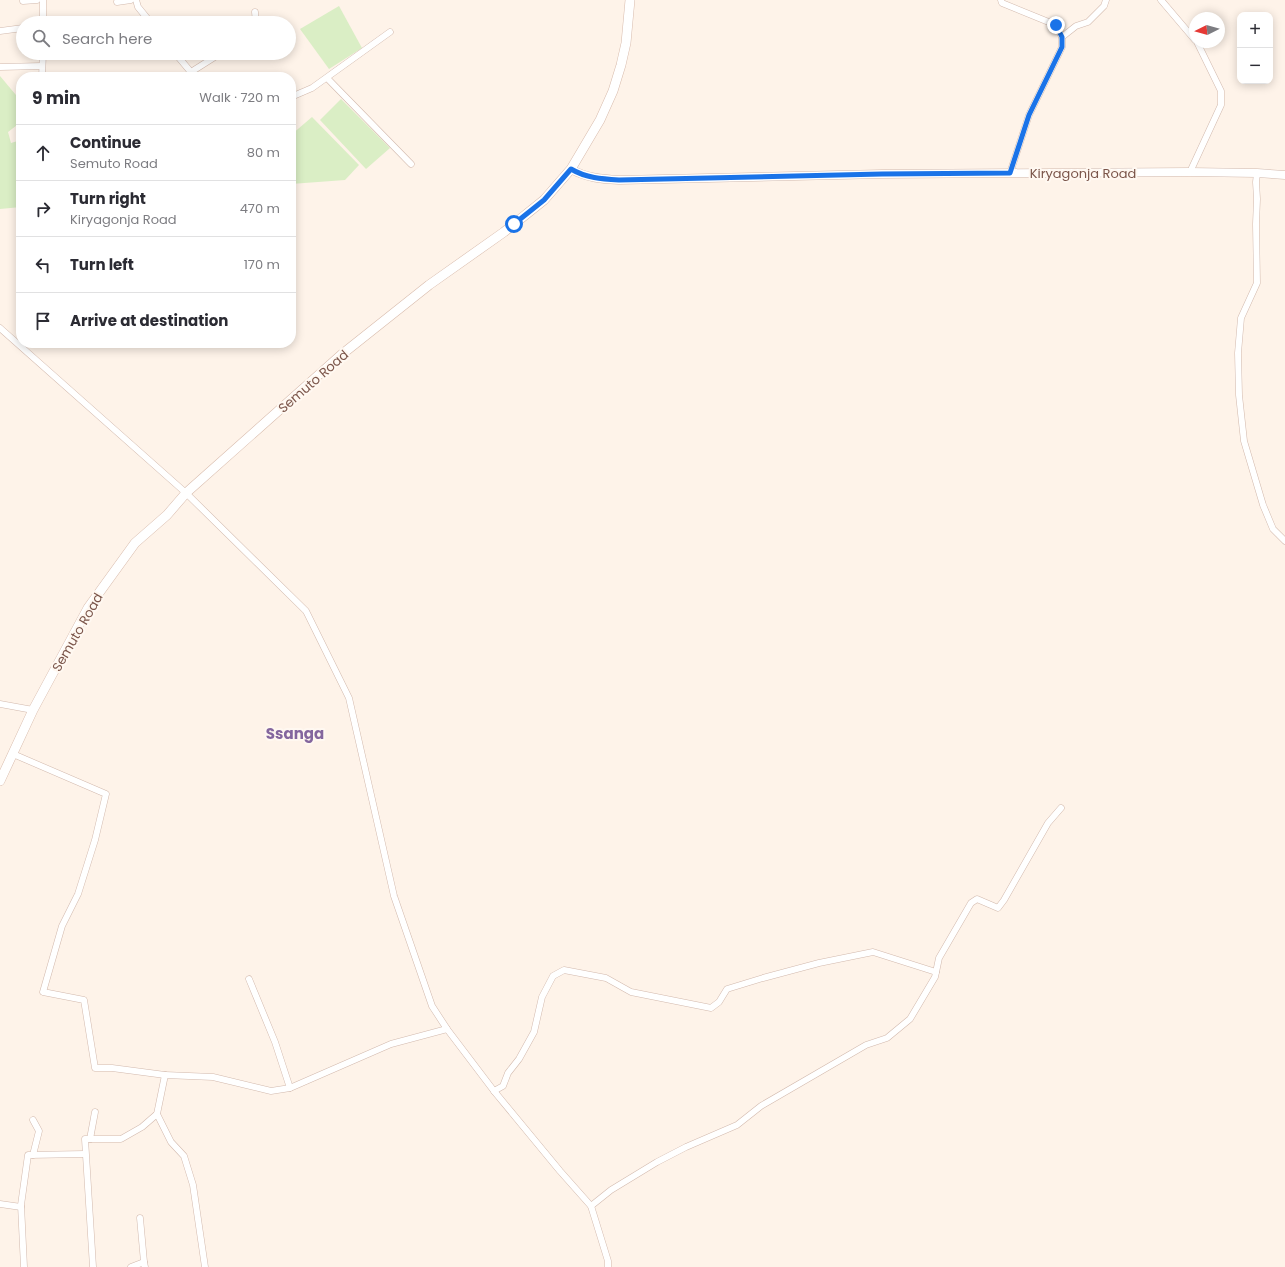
<!DOCTYPE html>
<meta charset="utf-8">
<style>
:root{--surface:#fff;--page:#f2f2f3;--text:#2b2b33;--muted:#7c7c81;--line:#e1e1e2}
body{margin:0;font-family:Poppins,sans-serif;background:var(--page);color:var(--text)}
.controls{position:absolute;right:12px;top:12px;display:grid;overflow:hidden;border-radius:8px;box-shadow:0 2px 10px #0003}
.controls button{width:36px;height:36px;display:grid;place-items:center;padding:0;border:0;border-bottom:1px solid var(--line);background:var(--surface);color:var(--text);font:20px sans-serif}
.compass{position:absolute;left:1189px;top:12px;width:36px;height:36px;border-radius:50%;background:var(--surface);box-shadow:0 2px 10px #0003;rotate:265deg}
.stop{position:absolute;width:12px;height:12px;margin:-9px;border:3px solid #1a73e8;border-radius:50%;background:#fff}
.stop.end{background:#1a73e8;border-color:#fff;box-shadow:0 1px 4px #0008}
.list{margin:0;padding:0;list-style:none}
h2{display:flex;justify-content:space-between;align-items:center;height:52px;margin:0;padding:0 16px;font-size:17px}
h2 small{font-size:13px;font-weight:400;color:var(--muted)}
.list li{display:grid;grid-template-columns:26px 1fr auto;gap:12px;align-items:center;box-sizing:border-box;height:56px;padding:0 16px;border-top:1px solid var(--line)}
.list b{display:block;font-size:15px;white-space:nowrap}
.list p{margin:0;font-size:13px;white-space:nowrap;color:var(--muted)}
.list em{font-size:13px;font-style:normal;color:var(--muted)}
.icon{flex:none;width:22px;height:22px;fill:none;stroke:currentColor;stroke-width:2;stroke-linecap:round;stroke-linejoin:round}
.map{position:relative;flex:none;width:1285px;height:1267px;overflow:hidden}
.search{position:absolute;background:var(--surface);box-shadow:0 2px 10px #0003;left:16px;top:16px;width:280px;height:44px;display:flex;align-items:center;gap:10px;box-sizing:border-box;padding:0 14px;border-radius:22px;color:var(--muted);font-size:15px}
.panel{position:absolute;background:var(--surface);box-shadow:0 2px 10px #0003;left:16px;top:72px;width:280px;height:276px;border-radius:16px}
.map>svg:first-child{display:block}
.green{fill:#daeec5}
.lines{fill:none;stroke-linecap:round;stroke-linejoin:round}
.minor-casing{stroke:#d2b9ad;stroke-width:7}
.tertiary-casing{stroke:#d2b9ad;stroke-width:9}
.secondary-casing{stroke:#d8bbac;stroke-width:10}
.minor{stroke:#fff;stroke-width:6}
.tertiary{stroke:#fff;stroke-width:8}
.secondary{stroke:#fff;stroke-width:9}
.route{stroke:#1a73e8;stroke-width:5}
.labels{text-anchor:middle;stroke-width:4;stroke-linejoin:round;paint-order:stroke}
.street-label{font-size:13px;fill:#7b554a;stroke:#fff8f1}
.quarter-label{font-size:15px;font-weight:bold;fill:#84669e;stroke:#fff8f1}
</style>
<div class="map">
<svg width="1285" height="1267" viewBox="0 0 1285 1267">
<rect width="100%" height="100%" fill="#fef3e9"/>
<g class="green">
<path d="M339 6 362 48 329 69 300 29Z"/>
<path d="M0 76 21 101V122L8 132 11 143 21 140V207L0 209Z"/>
<path d="M341 99 390 148 366 169 320 120Z"/>
<path d="M312 117 359 165 345 180 291 184V135Z"/>
</g>
<g class="lines">
<defs>
<g id="minor">
<path d="M136 0 138 7 151 23"/>
<path d="M1001 0 1002 3 1056 25 1062 37V47L1029 115 1010 173"/>
<path d="M1161 0 1195 40"/>
<path d="M23 1 37 0"/>
<path d="M117 2 131 0"/>
<path d="M255 12 256 23"/>
<path d="M43 23V0"/>
<path d="M0 31 23 28"/>
<path d="M1062 37 1076 26 1088 22 1104 6 1106 0"/>
<path d="M175 53 195 77"/>
<path d="M0 67 42 66"/>
<path d="M42 77 43 53"/>
<path d="M188 77 191 72 221 53"/>
<path d="M327 78 411 164"/>
<path d="M291 97 312 88 390 32"/>
<path d="M1190 172 1221 105V91L1197 42"/>
<path d="M1257 173 1256 182 1257 199 1256 224 1257 283 1241 318 1238 353 1239 395 1244 441 1263 505 1273 529 1285 541"/>
<path d="M0 328 186 493 306 611 349 698 394 896 432 1006 447 1029 494 1091 560 1171 591 1206 608 1261V1267"/>
<path d="M0 704 33 710"/>
<path d="M13 754 106 794 95 840 78 894 62 926 43 992 84 1000 95 1068H112L165 1075"/>
<path d="M249 979 275 1042 290 1088"/>
<path d="M494 1091 503 1086 508 1073 519 1059 534 1032 542 997 553 976 564 970 606 978 631 992 711 1008 719 1002 727 989 763 978 819 963 873 952 936 972"/>
<path d="M33 1120 39 1131 33 1155"/>
<path d="M90 1139 95 1112"/>
<path d="M0 1204 21 1207"/>
<path d="M591 1206 611 1190 657 1162 686 1147 737 1125 761 1106 866 1045 887 1038 910 1019 935 977 939 958 971 903 977 899 998 908 1004 900 1048 823 1061 808"/>
<path d="M140 1218 144 1262"/>
<path d="M24 1267 21 1205 28 1155 85 1154"/>
<path d="M93 1267 85 1139H121L142 1127 157 1114"/>
<path d="M131 1267 144 1262 145 1267"/>
<path d="M205 1267 193 1185 184 1156 171 1142 157 1114 165 1075 213 1077 271 1091 290 1088 391 1044 447 1029"/>
</g>
<path id="tertiary" d="M571 169C586 178 602 179 619 180L882 174 1190 172 1257 173 1285 175"/>
<path id="secondary" d="M0 781 33 710 88 608 135 543 167 515 186 493 341 355 429 285 504 232 544 200 571 169 600 120 613 91 621 65 626 43 630 0"/>
</defs>
<use href="#minor" class="minor-casing"/>
<use href="#tertiary" class="tertiary-casing"/>
<use href="#secondary" class="secondary-casing"/>
<use href="#minor" class="minor"/>
<use href="#tertiary" class="tertiary"/>
<use href="#secondary" class="secondary"/>
</g>
<g class="lines">
<path class="route" d="M514 224 544 200 571 169C586 178 602 179 619 180L882 174 1010 173 1029 115 1062 47V37L1056 25"/>
</g>
<g class="labels">
<g class="street-label">
<text x="1083" y="178">Kiryagonja Road</text>
<text transform="translate(313 381) rotate(-41)" y="5">Semuto Road</text>
<text transform="translate(77 632) rotate(-60)" y="5">Semuto Road</text>
</g>
<g class="quarter-label">
<text x="295" y="739">Ssanga</text>
</g>
</g>
</svg>
<div class="controls">
<button>+</button>
<button>−</button>
</div>
<svg class="compass" viewBox="-18 -18 36 36"><path d="M0-13l5 13h-10z" fill="#e53935"/><path d="M0 13l5-13h-10z" fill="#7c7c81"/></svg>
<div class="stop" style="left:514px;top:224px"></div>
<div class="stop end" style="left:1056px;top:25px"></div>
<div class="search"><svg class="icon" aria-label="search" viewBox="0 0 24 24"><circle cx="10" cy="10" r="6"/><path d="M15 15l6 6"/></svg>Search here</div>
<section class="panel">
<h2>9 min<small>Walk · 720 m</small></h2>
<ul class="list">
<li><svg class="icon" aria-label="ahead" viewBox="0 0 24 24"><path d="M12 20V5M6 11l6-6 6 6"/></svg><div><b>Continue</b><p>Semuto Road</p></div><em>80 m</em></li>
<li><svg class="icon" aria-label="right" viewBox="0 0 24 24"><path d="M7 20v-9h11M14 6l5 5-5 5"/></svg><div><b>Turn right</b><p>Kiryagonja Road</p></div><em>470 m</em></li>
<li><svg class="icon" aria-label="left" viewBox="0 0 24 24"><path d="M17 20v-9H6M10 6l-5 5 5 5"/></svg><div><b>Turn left</b></div><em>170 m</em></li>
<li><svg class="icon" aria-label="arrive" viewBox="0 0 24 24"><path d="M6 21V4h12l-3 4 3 4H6"/></svg><div><b>Arrive at destination</b></div></li>
</ul>
</section>
</div>
